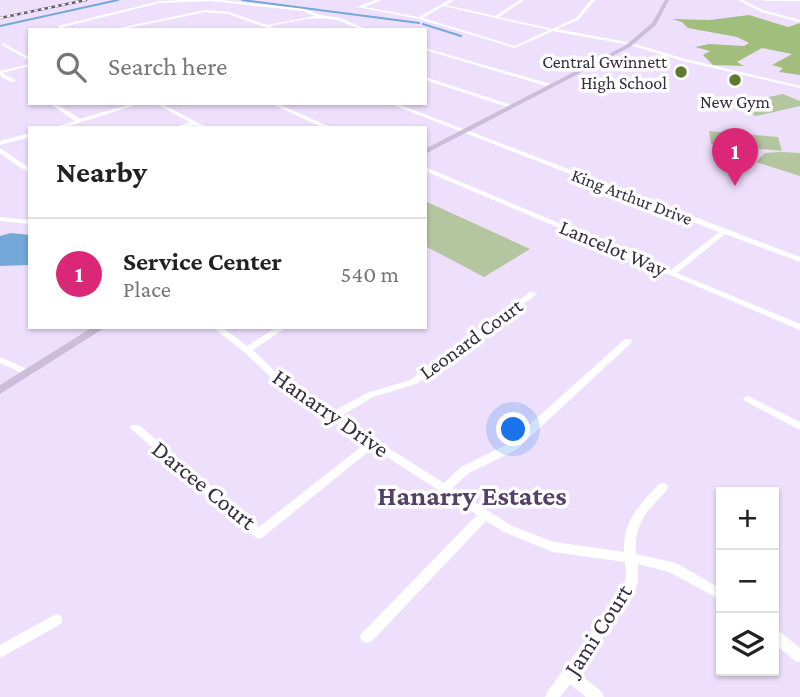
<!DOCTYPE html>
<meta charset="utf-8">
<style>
:root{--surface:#fff;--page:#f6f6f6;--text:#222;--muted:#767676;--line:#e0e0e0;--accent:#db2777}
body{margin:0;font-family:"Crimson Pro",serif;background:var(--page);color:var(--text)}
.controls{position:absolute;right:21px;bottom:21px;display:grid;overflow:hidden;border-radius:0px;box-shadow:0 2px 5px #0004}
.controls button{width:63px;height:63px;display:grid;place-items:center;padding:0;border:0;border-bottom:2px solid var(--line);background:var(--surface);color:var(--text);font:35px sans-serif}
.you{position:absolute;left:514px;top:430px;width:24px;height:24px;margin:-18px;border:5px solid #fff;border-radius:50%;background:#1a73e8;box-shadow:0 0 0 10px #1a73e833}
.badge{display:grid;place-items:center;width:46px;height:46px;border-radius:50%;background:var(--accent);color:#fff;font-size:23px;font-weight:700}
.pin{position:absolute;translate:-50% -58px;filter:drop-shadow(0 2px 4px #0008)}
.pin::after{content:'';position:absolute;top:37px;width:24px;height:21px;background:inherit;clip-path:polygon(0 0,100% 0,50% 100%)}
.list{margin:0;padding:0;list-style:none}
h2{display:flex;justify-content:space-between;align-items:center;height:91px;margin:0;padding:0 28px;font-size:30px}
h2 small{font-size:23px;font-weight:400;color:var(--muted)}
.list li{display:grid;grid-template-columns:46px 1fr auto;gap:21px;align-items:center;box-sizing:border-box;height:112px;padding:0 28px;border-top:2px solid var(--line)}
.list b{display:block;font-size:26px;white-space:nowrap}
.list p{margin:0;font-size:23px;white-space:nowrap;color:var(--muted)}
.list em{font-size:23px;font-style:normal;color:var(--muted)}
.icon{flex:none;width:38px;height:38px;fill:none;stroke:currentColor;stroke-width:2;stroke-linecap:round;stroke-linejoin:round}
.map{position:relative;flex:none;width:800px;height:697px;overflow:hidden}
.search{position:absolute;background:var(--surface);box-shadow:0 2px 5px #0004;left:28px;top:28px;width:399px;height:77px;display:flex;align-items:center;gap:18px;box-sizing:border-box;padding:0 24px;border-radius:0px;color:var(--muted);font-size:26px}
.panel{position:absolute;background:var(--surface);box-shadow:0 2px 5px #0004;left:28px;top:126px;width:399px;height:203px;border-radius:0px}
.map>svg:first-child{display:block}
.green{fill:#b4c69f}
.forest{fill:#a2be7d}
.water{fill:#73a8d9}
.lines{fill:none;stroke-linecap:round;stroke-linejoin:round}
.stream{stroke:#73a8d9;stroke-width:2}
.minor{fill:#fff;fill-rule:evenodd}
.major{fill:#cdbdda;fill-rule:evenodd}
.rail-casing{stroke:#685d72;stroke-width:2.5}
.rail{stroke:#fff;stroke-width:2;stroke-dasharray:3.5;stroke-linecap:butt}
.poi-dot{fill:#5d7a2e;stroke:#fff;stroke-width:2.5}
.labels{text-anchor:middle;stroke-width:7;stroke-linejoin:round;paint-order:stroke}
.far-poi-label{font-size:18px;fill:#362d3f;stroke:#fff;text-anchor:end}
.far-street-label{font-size:18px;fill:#362d3f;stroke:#fff}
.street-label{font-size:21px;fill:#362d3f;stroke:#fff}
.near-street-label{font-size:24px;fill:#362d3f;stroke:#fff}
.near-neighbourhood-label{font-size:28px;font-weight:bold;fill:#554068;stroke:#fff}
</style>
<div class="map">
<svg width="800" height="697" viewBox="0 0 800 697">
<rect width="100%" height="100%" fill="#eee0fd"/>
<g class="green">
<path d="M783 94 800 101V106L756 116 732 105Z"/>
<path d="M709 131 778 137 782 151 711 144Z"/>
<path d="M782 152 800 153V176L756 162 765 153Z"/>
<path d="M425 201 530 249 484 277 425 246Z"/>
</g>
<path class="forest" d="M749 15 788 27 800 23V75L779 72 783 68 772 65 792 54 762 48 737 62 744 66 713 65 703 55 710 51 695 47 709 44 744 46 749 43 737 37 688 28 682 22 672 19 710 20Z"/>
<path class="water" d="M11 233 30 235V265L0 266V236Z"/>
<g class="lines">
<g class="stream">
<path d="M242 0 419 23"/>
<path d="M423 24 461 36"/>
<path d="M0 26 118 0"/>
</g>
<g class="minor">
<path d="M184 0H221L304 9 320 15 340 18 368 30C356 30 347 22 336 20 314 15 292 22 270 26L280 30H273L228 14 205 12 119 30H110L205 10 229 12 267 25 315 16 303 11 211 1 160 3 63 27 66 30H61L58 26 160 1Z"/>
<path d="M376 0H382L364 7 419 17 449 0H454L446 5 495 16 520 0H524L499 17 553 29 576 18 591 0H595L578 20 557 29 631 43 686 59 800 86V88L683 61 630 45 553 31 515 48 419 19 357 7ZM443 6 549 30 515 46 423 18Z"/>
<path d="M738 0H743L763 10 800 20V22L761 12Z"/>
<path d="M764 0H800V1H766Z"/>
<path d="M3 43 30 58V61L2 45Z"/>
<path d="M425 48 554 85V86L550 87 425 50Z"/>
<path d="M30 64V66L2 73 15 80V82H11L0 76V71Z"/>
<path d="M425 77 515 106 516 107 511 108 425 80Z"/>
<path d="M49 103H55L80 119 134 103H142L62 128H52L75 121Z"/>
<path d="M154 103H160L208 128H200L194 125 183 128H173L190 122Z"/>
<path d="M269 103H276L332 128H324Z"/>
<path d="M388 103H395L800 257V262L725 234 677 273 800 324V330L425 171V167L671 270 719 232Z"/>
<path d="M30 133V137L0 145V141Z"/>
<path d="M0 148 26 166 30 167V171L22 169 0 153Z"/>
<path d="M0 217 30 220V224L0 221Z"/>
<path d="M530 292H533L537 294 416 384 373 397 339 417 444 483 461 467 508 444 625 339H631L632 341 631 343 516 450 469 473 452 488 512 526 554 542 624 552C623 520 639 506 659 484L663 483 667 484 668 487 667 490C647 512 634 521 636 554L676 563 721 589V600L669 572 638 564V582L634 594 578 673 602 692 604 697H586L570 684 560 697H545L547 692 624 588 626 575 625 562 553 552 504 532 486 521 372 641 367 643 362 641 360 637 362 633 477 515 373 448 263 537 259 539 255 537 130 428 131 425H139L259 527 366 443 329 419 275 381 244 352 212 327H222L247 346 277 327H287L253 350 281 377 332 412 367 393 410 380Z"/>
<path d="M0 357 32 371 34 373 29 376 26 375 0 363Z"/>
<path d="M748 396 800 422V430L745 401 743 399 745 397Z"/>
<path d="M56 614 61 616 62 620 61 624 0 658V645Z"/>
<path d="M774 629 779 631 800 648V662L795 661 774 643Z"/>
</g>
<g class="major">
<path d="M665 0H669L656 25 630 47 425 154V149L626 45 652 23Z"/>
<path d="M93 327H106L0 394V385Z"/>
</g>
<defs>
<path id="rail" d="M0 18 86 0"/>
</defs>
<use href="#rail" class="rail-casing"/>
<use href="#rail" class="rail"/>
</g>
<g class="poi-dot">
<circle cx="681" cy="72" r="7"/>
<circle cx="735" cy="80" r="7"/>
</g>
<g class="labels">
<g class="far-poi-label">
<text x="667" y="68">Central Gwinnett<tspan x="667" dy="21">High School</tspan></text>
<text x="735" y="108" text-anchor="middle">New Gym</text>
</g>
<g class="far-street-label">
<text transform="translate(632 197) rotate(21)" y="6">King Arthur Drive</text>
</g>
<g class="street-label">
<text transform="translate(613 248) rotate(23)" y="7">Lancelot Way</text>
<text transform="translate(471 339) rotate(-36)" y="7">Leonard Court</text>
</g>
<g class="near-street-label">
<text transform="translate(331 413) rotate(35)" y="8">Hanarry Drive</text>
<text transform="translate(204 485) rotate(39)" y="8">Darcee Court</text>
<text transform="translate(598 630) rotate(-57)" y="8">Jami Court</text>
</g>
<g class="near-neighbourhood-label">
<text x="472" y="505">Hanarry Estates</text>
</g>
</g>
</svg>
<div class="controls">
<button>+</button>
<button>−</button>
<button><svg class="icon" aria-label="layers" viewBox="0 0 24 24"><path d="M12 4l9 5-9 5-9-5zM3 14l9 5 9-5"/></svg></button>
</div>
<div class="you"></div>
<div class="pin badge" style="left:735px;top:186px">1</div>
<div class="search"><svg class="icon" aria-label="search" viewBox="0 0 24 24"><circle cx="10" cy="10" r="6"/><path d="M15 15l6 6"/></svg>Search here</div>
<section class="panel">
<h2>Nearby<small></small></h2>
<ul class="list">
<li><span class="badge">1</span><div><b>Service Center</b><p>Place</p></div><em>540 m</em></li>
</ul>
</section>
</div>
